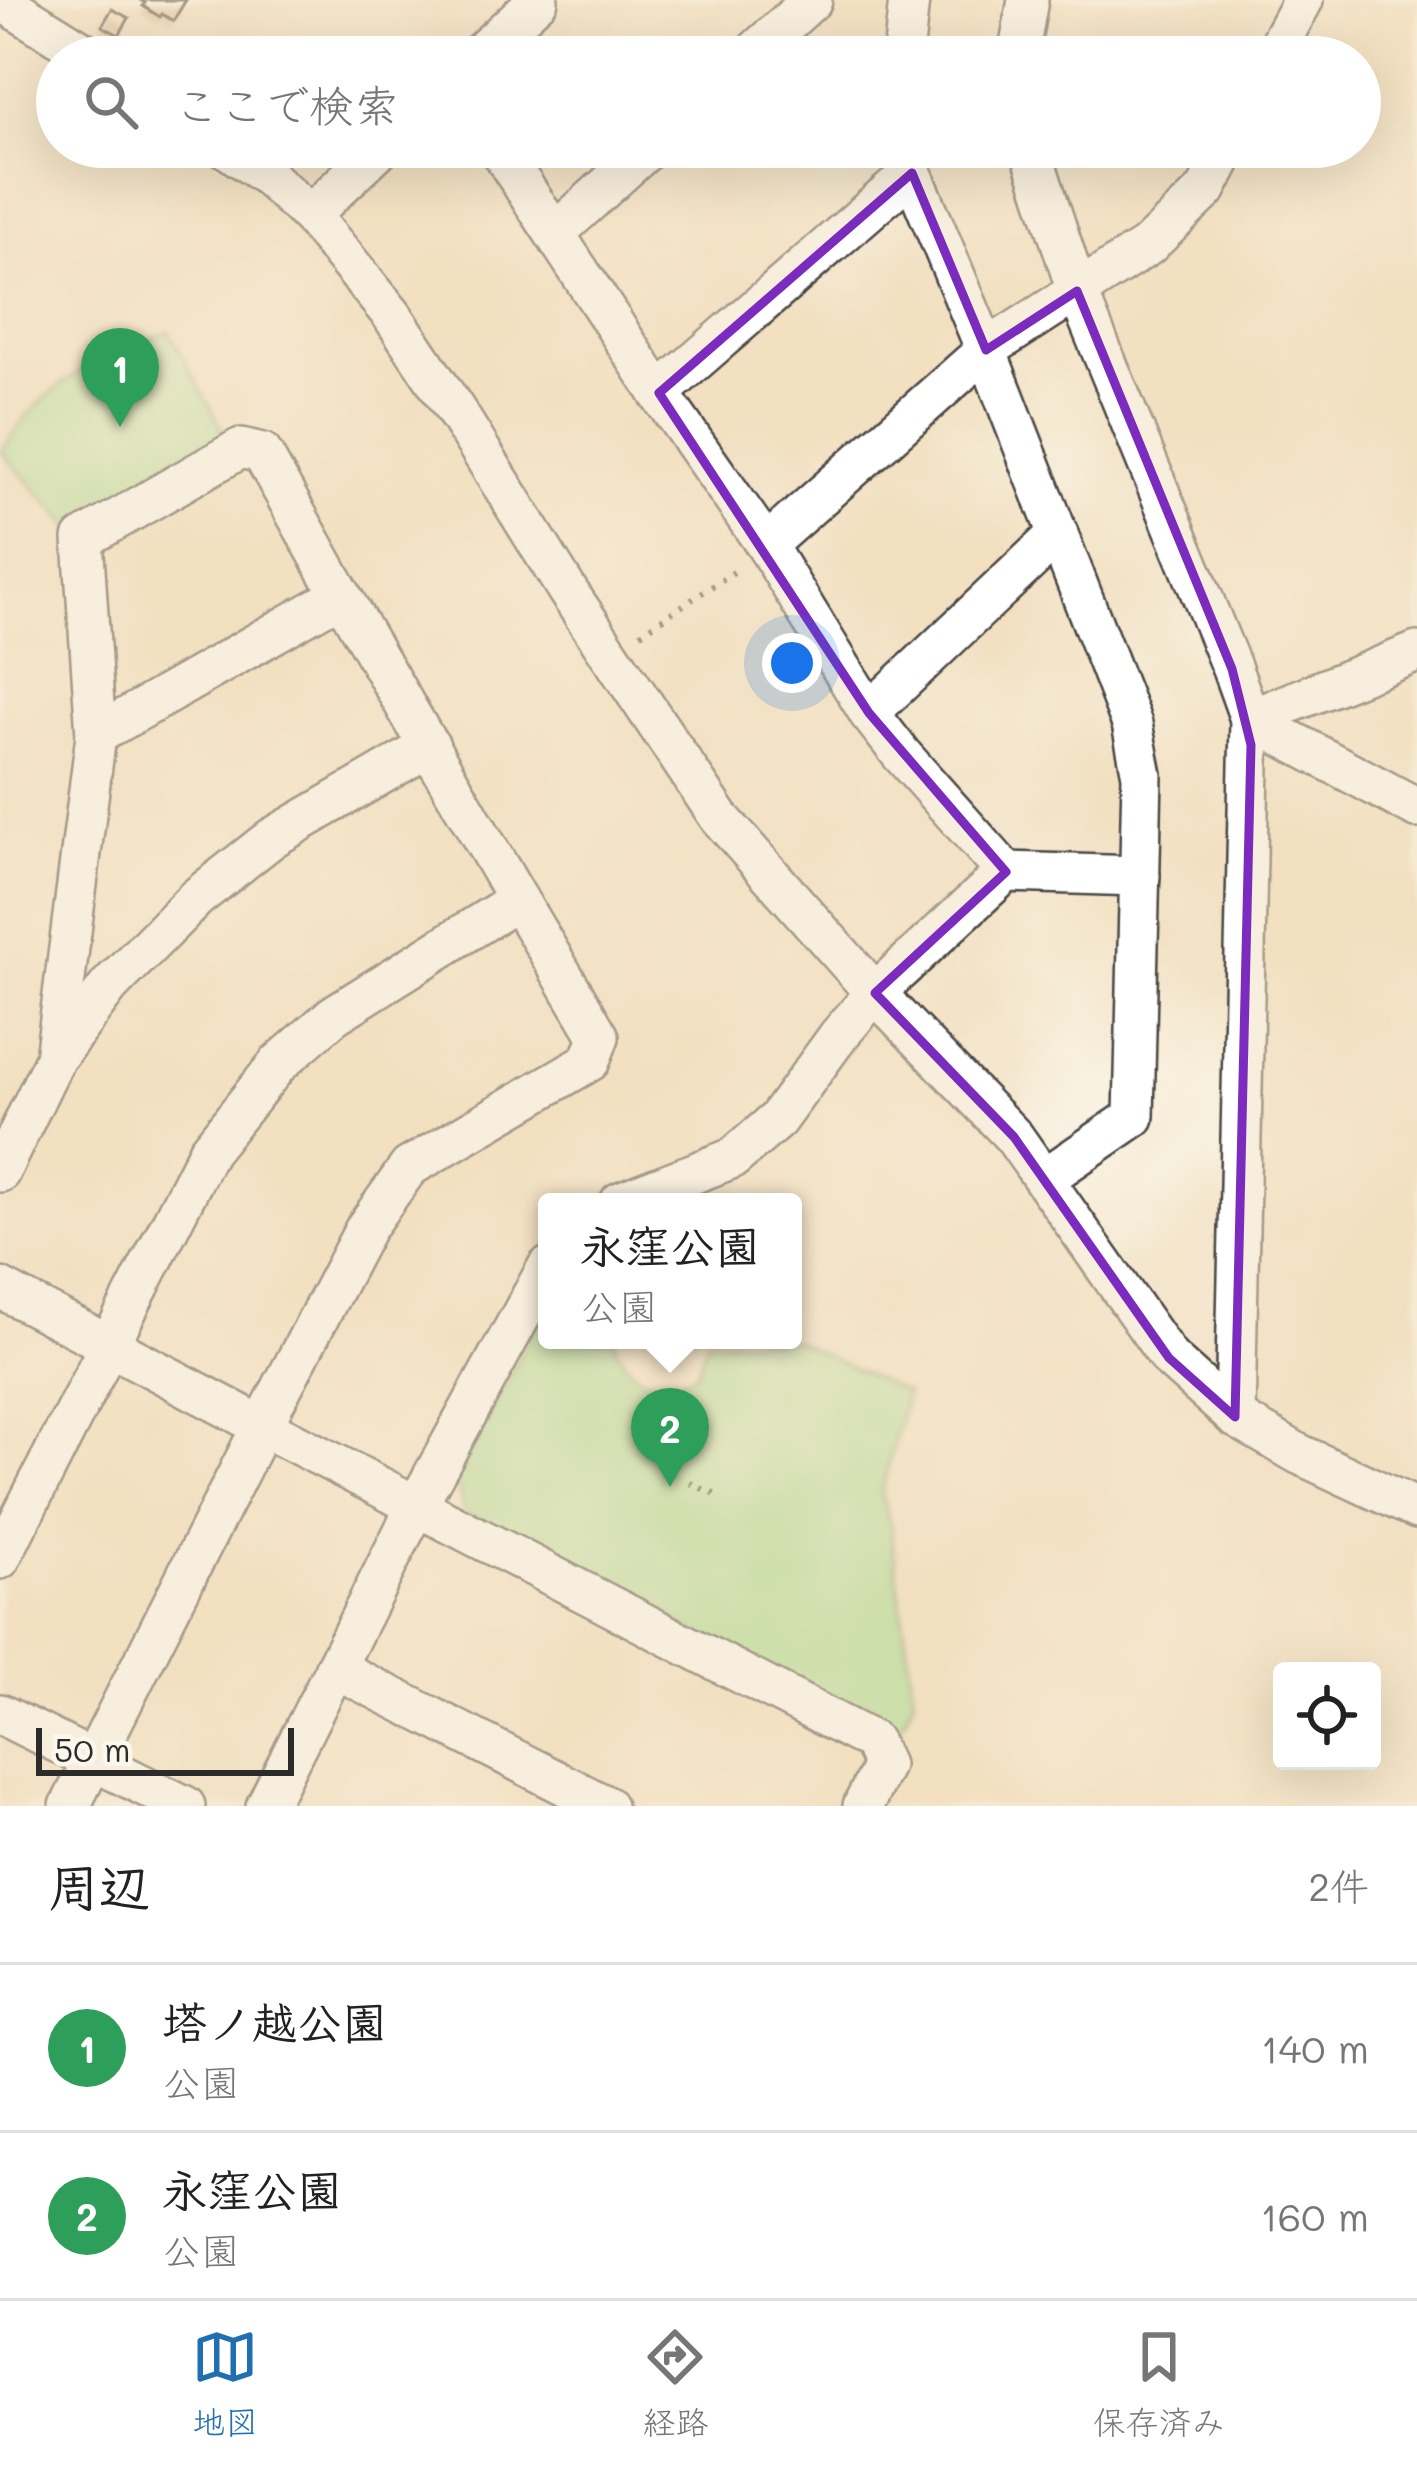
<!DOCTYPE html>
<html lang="ja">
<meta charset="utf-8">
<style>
:root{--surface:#fff;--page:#f6f6f6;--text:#222;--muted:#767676;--line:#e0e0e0;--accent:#1f6fb2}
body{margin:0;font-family:Mali,"Klee One",sans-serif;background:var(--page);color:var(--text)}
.controls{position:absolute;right:36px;bottom:36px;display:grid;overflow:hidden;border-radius:12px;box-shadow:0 12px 48px #0002}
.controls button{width:108px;height:108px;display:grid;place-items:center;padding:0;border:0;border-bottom:3px solid var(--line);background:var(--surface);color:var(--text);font:60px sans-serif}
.scale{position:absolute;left:36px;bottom:30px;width:258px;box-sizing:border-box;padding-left:12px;border:6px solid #2b2b2b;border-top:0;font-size:33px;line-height:42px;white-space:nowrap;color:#2b2b2b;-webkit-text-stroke:9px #fbf7ec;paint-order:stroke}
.you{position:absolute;left:792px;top:663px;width:42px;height:42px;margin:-30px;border:9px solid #fff;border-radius:50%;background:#1a73e8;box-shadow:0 0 0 18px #1a73e833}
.badge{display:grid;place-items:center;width:78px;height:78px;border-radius:50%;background:var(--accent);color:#fff;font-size:39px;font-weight:700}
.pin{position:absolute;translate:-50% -99px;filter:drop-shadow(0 3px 6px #0008)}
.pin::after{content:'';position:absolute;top:63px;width:42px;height:36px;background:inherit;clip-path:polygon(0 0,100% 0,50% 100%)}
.popup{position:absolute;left:538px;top:1193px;width:264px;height:156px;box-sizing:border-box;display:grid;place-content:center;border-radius:12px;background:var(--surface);filter:drop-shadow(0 3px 9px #0005);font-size:39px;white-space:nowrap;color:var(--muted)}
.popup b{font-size:45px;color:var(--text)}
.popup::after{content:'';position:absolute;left:50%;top:100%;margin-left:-24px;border:24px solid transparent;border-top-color:var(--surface)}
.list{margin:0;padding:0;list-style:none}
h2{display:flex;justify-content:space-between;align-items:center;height:156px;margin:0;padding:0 48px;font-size:51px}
h2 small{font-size:39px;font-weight:400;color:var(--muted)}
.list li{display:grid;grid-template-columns:78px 1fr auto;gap:36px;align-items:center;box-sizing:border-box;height:168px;padding:0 48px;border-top:3px solid var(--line)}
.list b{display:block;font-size:45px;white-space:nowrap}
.list p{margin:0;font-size:39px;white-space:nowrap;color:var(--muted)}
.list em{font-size:39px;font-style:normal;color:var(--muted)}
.icon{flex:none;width:66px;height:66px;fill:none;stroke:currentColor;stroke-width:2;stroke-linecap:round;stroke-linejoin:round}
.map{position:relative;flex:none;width:1417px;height:1806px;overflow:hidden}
.search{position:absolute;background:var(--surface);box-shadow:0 12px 48px #0002;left:36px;right:36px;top:36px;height:132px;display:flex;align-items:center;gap:30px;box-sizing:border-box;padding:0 42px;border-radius:66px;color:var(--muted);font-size:45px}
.sheet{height:492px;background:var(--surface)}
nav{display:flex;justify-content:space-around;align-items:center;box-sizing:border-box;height:168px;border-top:3px solid var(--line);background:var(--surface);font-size:33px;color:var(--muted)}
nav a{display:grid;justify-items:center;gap:6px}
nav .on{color:var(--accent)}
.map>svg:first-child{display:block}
.green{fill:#a1dd91;stroke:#66845e;stroke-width:3}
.building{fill:#ddbc98}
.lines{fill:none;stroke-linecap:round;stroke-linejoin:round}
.minor-casing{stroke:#494642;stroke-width:44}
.path{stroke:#494642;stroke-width:6;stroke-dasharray:3 9;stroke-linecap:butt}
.minor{stroke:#fff;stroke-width:39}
.marked{fill:none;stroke:#7b2cbf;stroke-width:9;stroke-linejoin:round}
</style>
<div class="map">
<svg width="1417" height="1806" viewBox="0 0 1417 1806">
<rect width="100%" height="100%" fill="#fbf7ec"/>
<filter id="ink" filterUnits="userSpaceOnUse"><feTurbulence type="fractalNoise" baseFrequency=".00833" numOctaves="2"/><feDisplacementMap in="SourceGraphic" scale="24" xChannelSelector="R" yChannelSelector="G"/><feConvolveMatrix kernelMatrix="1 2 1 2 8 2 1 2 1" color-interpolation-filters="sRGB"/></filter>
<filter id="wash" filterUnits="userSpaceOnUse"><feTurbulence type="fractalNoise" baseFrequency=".004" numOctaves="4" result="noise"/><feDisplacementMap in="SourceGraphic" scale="48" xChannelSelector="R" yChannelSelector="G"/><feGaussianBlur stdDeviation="2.7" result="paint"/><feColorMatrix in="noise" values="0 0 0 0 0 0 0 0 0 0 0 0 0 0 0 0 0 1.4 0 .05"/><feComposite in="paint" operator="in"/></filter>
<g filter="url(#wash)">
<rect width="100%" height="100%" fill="#f2e0c1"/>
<g class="green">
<path d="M169 331 228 439 75 531 1 452C10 439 19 424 30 413 68 372 118 349 169 331Z"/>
<path d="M547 1302V1340H616L615 1346C635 1383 660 1394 697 1372L707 1340H793L906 1393 881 1494 890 1524 914 1699 896 1737 464 1512 456 1480Z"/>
</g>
<g id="blocks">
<g class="building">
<path d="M140 0H186L173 21 162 14 160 17 143 6 145 3Z"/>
<path d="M112 9 129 18 119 35 102 26Z"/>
</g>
</g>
</g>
<g filter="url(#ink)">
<use href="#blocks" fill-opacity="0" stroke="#494642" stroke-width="3"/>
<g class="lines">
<defs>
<g id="minor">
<path d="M0 0 92 57"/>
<path d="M476 57 538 0"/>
<path d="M749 57 812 0"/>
<path d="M903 57 909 0"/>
<path d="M1018 57 1028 0"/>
<path d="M1272 57 1303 0"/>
<path d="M225 147 267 176 310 215 392 315 461 419 567 590 719 817 875 993 1014 1137 1169 1358 1235 1417 1299 1454 1417 1509"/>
<path d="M495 147 503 155 659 393 766 545 869 713 901 754 1006 872"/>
<path d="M907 147 912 173 986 350 1132 724 1142 775 1134 1117 1045 1178"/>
<path d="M1030 147 1077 291 1232 669 1250 719 1235 1417"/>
<path d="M310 215 381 147"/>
<path d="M555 233 650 147"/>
<path d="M659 393 912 173"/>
<path d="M766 545 986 350 1149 245 1206 190 1228 147"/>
<path d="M869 713 1058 534"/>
<path d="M1250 719 1417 808"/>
<path d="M1250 719 1417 652"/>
<path d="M96 735 341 595"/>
<path d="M59 1053 109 986 196 898 272 838 430 746"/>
<path d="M0 1172 55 1058 96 735 83 539 241 448 262 453 341 595 518 900"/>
<path d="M620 1202 733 1158 777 1120 839 1035 875 993 1006 872 1140 876"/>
<path d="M0 1288 262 1426 70 1806"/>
<path d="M0 1559 208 1151 278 1064 334 1015 518 900 599 1037 590 1061 409 1167 366 1227 262 1426 872 1741 883 1765 863 1806"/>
<path d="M335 1668 606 1806"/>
<path d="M0 1714 185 1806"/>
<path d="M266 1806 416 1507 547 1268"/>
</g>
</defs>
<use href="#minor" class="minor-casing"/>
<g class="path">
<path d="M641 633 740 568"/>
<path d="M690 1483 716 1495"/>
</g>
<use href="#minor" class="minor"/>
</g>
</g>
<path d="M0 0H1417V1806H0ZM912 173 986 350 1077 291 1232 669 1251 745 1235 1417 1169 1358 1014 1137 875 993 1006 872 869 713 659 393Z" fill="#f2e0c1" fill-opacity=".55" fill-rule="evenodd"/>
<path class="marked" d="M912 173 986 350 1077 291 1232 669 1251 745 1235 1417 1169 1358 1014 1137 875 993 1006 872 869 713 659 393Z"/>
</svg>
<div class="controls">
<button><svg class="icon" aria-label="locate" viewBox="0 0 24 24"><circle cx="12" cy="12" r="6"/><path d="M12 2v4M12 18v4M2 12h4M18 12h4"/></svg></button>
</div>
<div class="scale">50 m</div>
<div class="you"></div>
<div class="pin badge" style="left:120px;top:427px;background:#2e9e5b">1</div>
<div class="pin badge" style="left:670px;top:1487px;background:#2e9e5b">2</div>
<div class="popup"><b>永窪公園</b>公園</div>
<div class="search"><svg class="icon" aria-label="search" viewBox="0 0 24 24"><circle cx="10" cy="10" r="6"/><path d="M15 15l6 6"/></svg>ここで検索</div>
</div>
<section class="sheet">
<h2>周辺<small>2件</small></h2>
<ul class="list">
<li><span class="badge" style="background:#2e9e5b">1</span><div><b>塔ノ越公園</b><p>公園</p></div><em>140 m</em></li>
<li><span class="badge" style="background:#2e9e5b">2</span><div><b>永窪公園</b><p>公園</p></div><em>160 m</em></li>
</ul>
</section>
<nav>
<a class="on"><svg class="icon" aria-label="map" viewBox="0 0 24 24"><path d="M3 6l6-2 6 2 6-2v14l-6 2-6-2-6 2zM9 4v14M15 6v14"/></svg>地図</a>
<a><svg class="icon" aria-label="directions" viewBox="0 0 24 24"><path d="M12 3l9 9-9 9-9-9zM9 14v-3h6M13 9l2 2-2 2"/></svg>経路</a>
<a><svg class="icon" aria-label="saved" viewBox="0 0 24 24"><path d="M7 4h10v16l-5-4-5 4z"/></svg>保存済み</a>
</nav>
